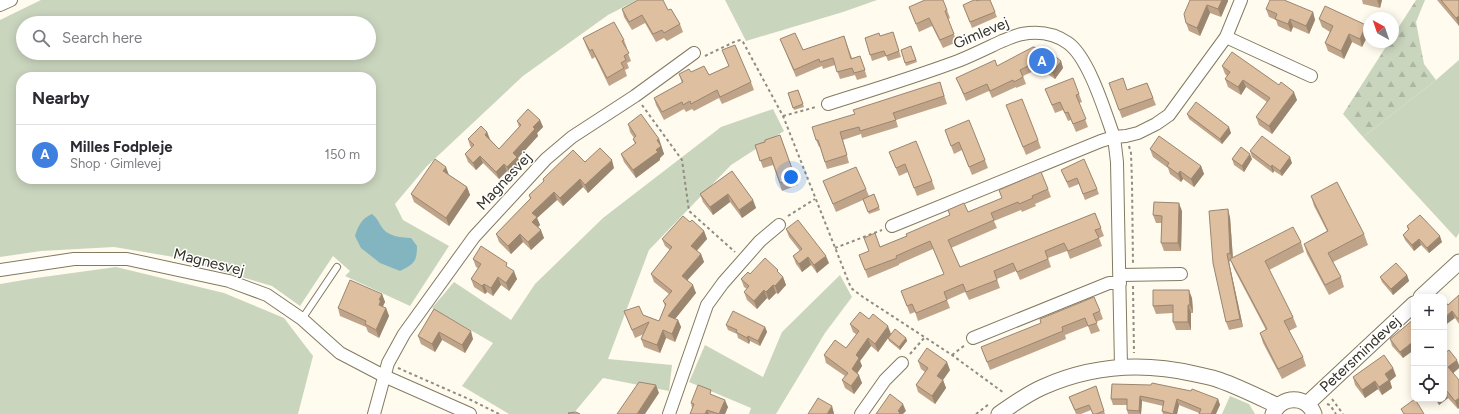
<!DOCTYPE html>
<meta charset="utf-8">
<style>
:root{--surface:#fff;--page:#f7f7f7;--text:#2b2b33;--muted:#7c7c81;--line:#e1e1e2;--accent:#ea580c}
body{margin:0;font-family:Figtree,sans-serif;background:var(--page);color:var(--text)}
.controls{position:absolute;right:12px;bottom:12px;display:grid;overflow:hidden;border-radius:8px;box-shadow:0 2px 10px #0003}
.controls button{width:36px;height:36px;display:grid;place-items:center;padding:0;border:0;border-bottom:1px solid var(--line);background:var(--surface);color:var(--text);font:20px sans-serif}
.compass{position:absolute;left:1363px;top:12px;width:36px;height:36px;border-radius:50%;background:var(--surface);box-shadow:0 2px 10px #0003;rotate:320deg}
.you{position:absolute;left:791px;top:177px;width:14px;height:14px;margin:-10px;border:3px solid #fff;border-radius:50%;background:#1a73e8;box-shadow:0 0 0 6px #1a73e833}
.badge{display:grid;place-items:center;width:26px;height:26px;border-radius:50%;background:var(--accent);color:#fff;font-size:13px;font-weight:700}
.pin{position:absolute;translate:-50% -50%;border:2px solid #fff;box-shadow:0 1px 4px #0006}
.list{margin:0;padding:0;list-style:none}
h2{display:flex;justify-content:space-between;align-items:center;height:52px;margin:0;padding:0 16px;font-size:17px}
h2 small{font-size:13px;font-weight:400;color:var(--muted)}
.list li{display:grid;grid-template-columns:26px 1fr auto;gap:12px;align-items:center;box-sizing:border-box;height:60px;padding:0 16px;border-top:1px solid var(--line)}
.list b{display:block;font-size:15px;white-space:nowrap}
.list p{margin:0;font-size:13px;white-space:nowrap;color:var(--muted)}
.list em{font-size:13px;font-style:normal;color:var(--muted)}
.icon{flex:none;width:22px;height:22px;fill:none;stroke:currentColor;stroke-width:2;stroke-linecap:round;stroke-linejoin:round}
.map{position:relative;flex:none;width:1459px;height:414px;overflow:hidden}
.search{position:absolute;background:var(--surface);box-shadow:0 2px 10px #0003;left:16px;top:16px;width:360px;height:44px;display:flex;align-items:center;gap:10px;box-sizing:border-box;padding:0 14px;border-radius:22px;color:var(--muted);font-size:15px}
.panel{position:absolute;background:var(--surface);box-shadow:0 2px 10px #0003;left:16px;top:72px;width:360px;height:112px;border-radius:16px}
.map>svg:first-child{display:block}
.grass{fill:#cad5be;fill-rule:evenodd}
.forest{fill:url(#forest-firs)}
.water{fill:#83b5c0}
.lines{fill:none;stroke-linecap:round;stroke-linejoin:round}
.service-casing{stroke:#837b60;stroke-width:8}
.minor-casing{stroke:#837b60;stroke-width:14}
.tertiary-casing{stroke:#837b60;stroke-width:17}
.path{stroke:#908c81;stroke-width:2;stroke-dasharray:3 3;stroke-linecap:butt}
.service{stroke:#fff;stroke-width:6}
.minor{stroke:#fff;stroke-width:12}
.tertiary{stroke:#fff;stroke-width:15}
.wall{fill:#bfa48a}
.shaded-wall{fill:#9b8670}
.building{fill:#debfa0;stroke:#9b8670}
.labels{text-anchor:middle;stroke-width:3;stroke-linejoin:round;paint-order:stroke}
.street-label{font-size:15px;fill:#343025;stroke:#fff}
</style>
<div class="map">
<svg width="1459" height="414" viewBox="0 0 1459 414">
<defs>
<pattern id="forest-firs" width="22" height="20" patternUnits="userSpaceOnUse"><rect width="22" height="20" fill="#cad5be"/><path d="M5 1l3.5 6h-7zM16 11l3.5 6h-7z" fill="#aeb7a3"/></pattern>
</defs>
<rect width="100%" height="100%" fill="#fffbef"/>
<g class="grass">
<path d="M41 0H637L608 15 523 76 427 166 395 204 403 220 449 246 410 306 345 276 350 271 333 256 300 306 272 286 174 257 114 247 41 251 0 257V20ZM23 23H369V53H23ZM21 77H371V179H21Z"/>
<path d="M725 0H877L843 12 746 41Z"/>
<path d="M1459 60V233L1456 238 1363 137 1436 80Z"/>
<path d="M773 109 784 131 731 165 649 250 608 359 672 365 669 391 603 378 573 414H509L462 386 493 343 432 308 454 282 511 320 535 284 603 218 721 127Z"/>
<path d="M116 267 224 293 284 318 313 356 298 414H0V284L36 278Z"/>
<path d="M840 275 852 297 825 333 776 414H749L751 408 689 382 705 345 763 377 782 332Z"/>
<path d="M1230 396 1249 404 1255 414H1222Z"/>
</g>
<path class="forest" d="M1416 0H1425L1416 22 1424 64 1436 80 1363 137 1343 114 1389 42H1393V36Z"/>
<path class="water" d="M372 214C377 218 378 221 381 226 388 237 399 237 411 238L417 246C417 262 414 264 400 271L380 263 361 248 355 236C358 226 362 218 372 214Z"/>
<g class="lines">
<defs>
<path id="service" d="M302 319 337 267"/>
<g id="minor">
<path d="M0 5 11 0"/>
<path d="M1226 37 1311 76"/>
<path d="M828 104C872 90 915 77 958 61 973 55 987 48 1002 41 1008 39 1015 35 1022 34 1038 31 1054 33 1068 43 1089 58 1105 112 1114 137L1101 141 892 226"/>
<path d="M0 270 74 259H127L229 281 267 295 302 319 340 353 384 376 470 414"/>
<path d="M1120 275 1181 274"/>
<path d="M973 338 1109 283H1120"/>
<path d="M1121 367 1117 162 1114 137 1126 136 1138 133 1156 124 1169 115 1226 37 1241 0"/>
<path d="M374 414 388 363 404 334 474 237 546 159 572 137 635 96 694 53"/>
<path d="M669 414 707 305 723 283 760 241 779 225"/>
<path d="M861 414 885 380 902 363"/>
</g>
<g id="tertiary">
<path d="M1421 297 1459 262"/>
<path d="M1307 404 1414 304"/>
<path d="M999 414C1013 404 1027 394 1043 387 1092 365 1143 362 1195 374 1203 376 1211 377 1219 380 1239 387 1259 397 1278 406"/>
<path d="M1273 414C1281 395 1307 395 1314 414"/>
</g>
</defs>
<use href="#service" class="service-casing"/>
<use href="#minor" class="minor-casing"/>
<use href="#tertiary" class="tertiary-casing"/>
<g class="path">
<path d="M705 56 736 41 741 40 743 42 783 116 851 288 863 297 952 355 1004 393"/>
<path d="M642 105 682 160 689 211 735 252"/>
<path d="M783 116 816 107"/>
<path d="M1129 146 1131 153 1132 182 1133 264"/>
<path d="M788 216 815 199"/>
<path d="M835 248 882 230"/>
<path d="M1133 286 1134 353"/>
<path d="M910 354 925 337"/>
<path d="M952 355 965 345"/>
<path d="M398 368 471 400 499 414"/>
<path d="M1332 399 1343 414"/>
<path d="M1327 404 1330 405 1336 414"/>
<path d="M976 414 989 404"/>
</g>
<use href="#service" class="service"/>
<use href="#minor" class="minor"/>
<use href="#tertiary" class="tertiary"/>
</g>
<g class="wall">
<path d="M1190 0H1228V1L1221 17 1210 13 1200 36 1189 31 1186 23Z"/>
<path d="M1362 0H1382L1380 8 1363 4Z"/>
<path d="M1437 0H1459V26Z"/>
<path d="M977 1 995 12 997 17 972 28 963 5Z"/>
<path d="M909 7 947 10 950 18 948 19 957 42 943 48 932 26 919 32Z"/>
<path d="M622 9 668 10 680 24 683 32 667 41 664 38 656 42 645 23 632 30 624 17Z"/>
<path d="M1266 9 1313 12 1315 20 1309 34 1293 27 1291 32 1278 26 1276 20 1269 17Z"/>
<path d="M1319 19 1369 33 1362 47 1352 42 1344 59 1328 51 1325 43 1330 32 1322 27Z"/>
<path d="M893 32 901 57 888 61 886 56 872 61 865 38 880 36Z"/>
<path d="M844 36 852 58 860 56 867 77 857 80 855 75 840 79 835 65 823 69 822 66 796 77 780 39 803 50Z"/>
<path d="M583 38 624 40 627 48H626L631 61 627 63 629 68 625 70 627 76 609 86 595 57 592 59 586 46Z"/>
<path d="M911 46 917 62 906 66 901 50Z"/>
<path d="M722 50 751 82 754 90 722 104 719 98 694 111 692 109 686 112 684 109 664 120 656 105 654 98 682 83 679 74 709 75 729 66Z"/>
<path d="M1061 61 1063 68 1055 79 1043 71 1036 70 1023 76 1026 84 1016 88V87L992 98 989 91 966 101 956 78 997 66Z"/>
<path d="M1222 66 1297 100 1272 134 1259 125 1256 117 1267 102 1246 87 1241 95 1228 87 1225 79 1227 76 1225 74Z"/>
<path d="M940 82 947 104 896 120 898 127 862 138 861 134 843 140 849 163 827 169 820 147H819L816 140 855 114Z"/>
<path d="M1109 83 1127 90 1147 83 1156 105 1122 118Z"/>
<path d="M1045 89 1079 94 1082 102 1079 103 1088 127 1076 132 1071 120 1068 121 1063 110 1055 113Z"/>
<path d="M798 90 804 107 794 110 788 93Z"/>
<path d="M1009 113 1038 140 1041 148 1026 155Z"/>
<path d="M1187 114 1231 133 1222 144 1189 119Z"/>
<path d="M540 120 543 127 537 133 538 136 518 158 520 164 510 174 507 171 499 179 483 163 476 170 468 162 465 154 472 148 470 146 468 139 487 132 490 139 499 149 519 127 517 121Z"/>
<path d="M628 124 659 139 664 154 660 158V160L636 178 624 162 621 154 635 144 633 139 634 138 630 132Z"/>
<path d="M945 130 985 160 988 168 972 175 962 150 954 154Z"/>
<path d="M780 135 798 185 782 191 773 165 763 168 755 145Z"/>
<path d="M1150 149 1201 166 1204 174 1194 187 1183 179 1181 182 1170 174 1168 168 1153 157Z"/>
<path d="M1250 151 1292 163 1282 176 1274 171 1273 173 1252 157Z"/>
<path d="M889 152 932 181 935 189 917 196 908 172 899 176Z"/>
<path d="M1232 159H1252L1244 172 1234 165Z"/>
<path d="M585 162 614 168 588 193 583 187 563 206 557 200 537 218 540 225 538 227 544 238 531 250 523 242 511 254 499 242 496 234 530 199 529 195 544 182 543 179Z"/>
<path d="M1061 170 1097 189 1099 194 1085 200 1079 184 1069 188Z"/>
<path d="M732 171 753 200 756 208 742 218 730 202 713 215 703 202 700 194Z"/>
<path d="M449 175 467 187 470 195 449 226 414 202 411 194Z"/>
<path d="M823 181 866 189 869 196 874 194 880 210 869 214 863 200 836 212Z"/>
<path d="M1048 189 1051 197 1035 204 1036 206 1022 212 1021 210 994 221 997 228 951 248 960 267 1095 213 1104 236 1099 238 1102 246 1070 259 1067 251 1048 258 1051 267 1020 280 1016 271 997 279 1000 288 969 300 965 292 947 300 950 308 918 321 915 312 910 314 901 291 944 274 933 249 899 264V265L868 278 859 255 907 236 950 215 948 210 968 212 1002 198 999 190Z"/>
<path d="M1311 196 1364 234 1368 245 1333 262 1341 277 1344 287 1329 295 1307 254 1304 244 1327 231 1314 206Z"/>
<path d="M1182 211 1181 251H1164L1161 243 1162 223H1156L1153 215Z"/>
<path d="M1230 217 1233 258 1301 242 1304 252 1269 270 1293 317 1297 327 1289 331 1303 357 1306 366 1282 379 1263 343 1260 333 1266 330 1234 269 1231 261 1229 262 1243 327 1229 330 1226 322 1213 263Z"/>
<path d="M690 222 704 231 707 239 697 251 701 254 704 262 687 280 696 293 675 319 678 320 681 327 675 342 666 338 660 353 644 347 641 339 644 334 635 338 624 311 643 315 659 321 665 306 663 301 669 294 654 282 651 274 670 250 665 246 662 239Z"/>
<path d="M1407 226 1442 242 1429 253 1421 245 1414 251 1405 240 1403 235 1408 230Z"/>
<path d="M786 229 829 263 817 273 811 265 802 272 796 264 793 256 800 251 789 237Z"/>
<path d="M473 259 508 267 517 279 509 291 501 285 493 296 487 292 485 294 474 287 471 279 478 268 476 267Z"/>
<path d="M750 274H780L783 277 786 285 778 294 776 293 769 300 767 298 757 309 747 300 744 292 747 289 744 287 741 279Z"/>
<path d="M1407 275 1409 281 1393 295 1382 282 1380 277Z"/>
<path d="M382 294 385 302 383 306V307L386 308 389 316 379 338 368 332 366 327 340 316 338 308Z"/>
<path d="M1459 295V324L1455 318 1448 305Z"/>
<path d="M1192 298 1193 313H1191V330H1176L1173 322V313L1156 314 1153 306Z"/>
<path d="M434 309 473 339 465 353 442 340 435 352 421 344 418 336Z"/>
<path d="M1100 311 1103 319 1096 322 1100 331 1091 334 1088 326 1065 335 1066 339 990 370 981 347Z"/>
<path d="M869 319 891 334 906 338 907 341 900 350 889 341 888 338 878 352 871 346 860 361 862 366 857 373 862 383 854 394 845 388 842 380 845 376 826 363 824 355 846 348 857 335 853 332 850 324Z"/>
<path d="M1414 319 1403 358 1392 346 1390 339Z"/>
<path d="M726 325 765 327 767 332 760 346 750 341 749 344 738 338 737 334 728 330Z"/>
<path d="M1444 354 1459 368 1453 373 1458 409 1448 398 1439 405 1435 399H1444Z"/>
<path d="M918 361 950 370 943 380 946 388 935 404 918 392 916 385 925 372 921 369Z"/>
<path d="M1393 368 1396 376 1390 381 1392 388 1382 395 1378 389 1365 398 1355 385 1353 377Z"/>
<path d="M1112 384 1218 399 1220 405 1199 413 1179 405 1177 414H1163L1162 411 1163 406 1142 401 1141 414H1128L1127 410V405H1113L1111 399Z"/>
<path d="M1096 386 1105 414H1093L1091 410 1081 414H1076L1069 397Z"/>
<path d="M713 395 728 407 725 414H690L692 408 691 403Z"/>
</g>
<g class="shaded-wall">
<path d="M1222 0H1228V1L1221 17 1218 9Z"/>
<path d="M1377 0H1382L1380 8Z"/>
<path d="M1207 5 1210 13 1200 36 1197 28Z"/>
<path d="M1313 12 1315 20 1309 34 1306 26Z"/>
<path d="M1459 16V26L1456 18Z"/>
<path d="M1290 19 1293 27 1291 32 1288 24Z"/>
<path d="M1366 25 1369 33 1362 47 1360 39Z"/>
<path d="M1349 34 1352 42 1344 59 1341 51Z"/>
<path d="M1061 61 1063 68 1055 79 1052 73Z"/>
<path d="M1243 80 1246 87 1241 95 1238 87Z"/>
<path d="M1294 92 1297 100 1272 134 1269 126Z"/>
<path d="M540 120 543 127 537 133 538 136 518 158 520 164 510 174 507 167 513 153 533 127Z"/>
<path d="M1229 127 1231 133 1222 144 1220 139Z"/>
<path d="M487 132 490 140 485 135Z"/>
<path d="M659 139 664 154 660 158V160L636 178 633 170 657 140Z"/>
<path d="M1250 154 1252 159 1244 172 1242 166Z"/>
<path d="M480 156 483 163 476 170 473 163Z"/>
<path d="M1290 157 1292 163 1282 176 1280 171Z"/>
<path d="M612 160 614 168 588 193 585 185Z"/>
<path d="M504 164 507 171 499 179 496 172Z"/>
<path d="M1272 165 1274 171 1273 173 1271 167Z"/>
<path d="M1201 166 1204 174 1194 187 1191 179Z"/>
<path d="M446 167 449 175 443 171Z"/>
<path d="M1180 171 1183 179 1181 182 1178 174Z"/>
<path d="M580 179 583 187 563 206 560 198Z"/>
<path d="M467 187 470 195 449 226 446 218Z"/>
<path d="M554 192 557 200 537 218 540 225 535 230 532 222V213Z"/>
<path d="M728 194 730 202 713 215 710 207Z"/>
<path d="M753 200 756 208 742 218 739 210Z"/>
<path d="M1179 203 1182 211 1181 251 1178 243Z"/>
<path d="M1228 209 1230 217 1233 261 1230 253Z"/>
<path d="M541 230 544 238 531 250 528 242Z"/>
<path d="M704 231 707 239 694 253 691 246Z"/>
<path d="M520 234 523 242 511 254 508 246Z"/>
<path d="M1440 236 1442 242 1429 253 1427 248Z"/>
<path d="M1419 239 1421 245 1414 251 1412 245Z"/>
<path d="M701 254 704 262 684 284 682 276Z"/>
<path d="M1227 254 1229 262 1243 327 1240 319Z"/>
<path d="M826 256 829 263 817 273 814 265Z"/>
<path d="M808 257 811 265 802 272 799 264Z"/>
<path d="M514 271 517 279 509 291 506 283Z"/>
<path d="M1407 275 1409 281 1393 295 1391 289Z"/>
<path d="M498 277 501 285 493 296 491 288Z"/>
<path d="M783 277 786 285 778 294 775 286Z"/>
<path d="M484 284 487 292 485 294 482 286Z"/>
<path d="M693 285 696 293 671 324 668 316Z"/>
<path d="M773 285 776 293 769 300 766 292Z"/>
<path d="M764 290 767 298 757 309 754 301Z"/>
<path d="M1189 290 1192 298 1193 313 1190 305Z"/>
<path d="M382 294 385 302 383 306 384 308 379 305V300Z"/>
<path d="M1188 305 1191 313V330L1188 322Z"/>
<path d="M386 308 389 316 379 338 376 330Z"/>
<path d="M1452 311 1455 318 1444 326V318Z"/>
<path d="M678 320 681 327 675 342 672 334Z"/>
<path d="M888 326 891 334 878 352 875 344Z"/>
<path d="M765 327 767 332 760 346 758 341Z"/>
<path d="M663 330 666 338 660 353 657 345Z"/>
<path d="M471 331 473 339 465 353 462 345Z"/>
<path d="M439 332 442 340 435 352 432 344Z"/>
<path d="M748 336 750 341 749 344 747 338Z"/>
<path d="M868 338 871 346 860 361 862 366 855 377 852 369 856 355Z"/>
<path d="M906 338 907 341 900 350 899 347Z"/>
<path d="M1414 341V350L1403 358 1400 352Z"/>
<path d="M1457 360 1459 365V368L1451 375 1448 367Z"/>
<path d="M947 362 950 370 940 384 937 376Z"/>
<path d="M1393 368 1396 376 1390 381 1392 388 1382 395 1379 387 1385 374Z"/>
<path d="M859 375 862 383 854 394 851 386Z"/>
<path d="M943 380 946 388 935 404 932 396Z"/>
<path d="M1375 381 1378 389 1365 398 1362 390Z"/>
<path d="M656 385 659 393 645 414H637Z"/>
<path d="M1446 390 1448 398 1439 405 1437 399H1444V391Z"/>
<path d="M1140 396 1142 401 1141 414H1140L1139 411Z"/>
<path d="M1459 398V408L1458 409 1455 401Z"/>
<path d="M1177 399 1179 405 1177 414H1173Z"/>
<path d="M1218 399 1220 405 1216 414H1211Z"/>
<path d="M725 400 728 407 725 414H719Z"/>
<path d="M903 404 906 411 903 414H899L898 411Z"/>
<path d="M832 406 834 413V414H827Z"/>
<path d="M707 410 709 414H705Z"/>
</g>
<g class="building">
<path d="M638 0H663L668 10 671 9 680 24 664 33 662 30 653 34 642 15 629 22 622 9Z"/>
<path d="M925 0H943L947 10 945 11 954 34 940 40 929 18 916 24 909 7Z"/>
<path d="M974 0H976L977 1 980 0H990L995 12 970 22 963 5Z"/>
<path d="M1190 0H1222L1218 9 1207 5 1197 28 1186 23 1184 14Z"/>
<path d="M1270 0H1284L1313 12 1306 26 1290 19 1288 24 1275 19 1277 14 1266 9Z"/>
<path d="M1441 0H1459V16L1456 18Z"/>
<path d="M1325 6 1366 25 1360 39 1349 34 1341 51 1325 43 1333 26 1319 19Z"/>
<path d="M614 22 624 40 622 41 629 53 624 56 626 60 621 63 624 68 607 78 592 49 590 51 583 38Z"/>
<path d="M893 32 899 51 886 56 884 51 870 55 865 38 879 33 880 36Z"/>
<path d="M795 33 803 50 844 36 851 59 860 56 865 70 854 73 852 68 837 72 833 58 820 62 819 59 794 70 780 39Z"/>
<path d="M735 45 751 82 720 97 717 90 691 104 690 101 683 105 682 102 662 112 654 98 683 82 679 74 689 69 691 72 704 66 709 75 729 66 722 50Z"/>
<path d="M911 46 916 60 905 63 901 50Z"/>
<path d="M1033 47 1047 50 1061 61 1052 73 1041 64 1034 63 1020 70 1023 77 1014 82 1013 80 990 91 987 84 964 94 956 78 995 60 997 66Z"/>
<path d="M1232 52 1279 85 1281 82 1294 92 1269 126 1256 117 1270 98 1243 80 1238 87 1225 79 1230 72 1222 66Z"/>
<path d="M1073 78 1079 94 1076 95 1086 119 1073 124 1068 112 1065 113 1060 102 1052 105 1045 89Z"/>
<path d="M1123 78 1127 90 1147 83 1153 98 1119 110 1109 83Z"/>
<path d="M940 82 944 96 893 113 896 120 860 131 859 127 840 132 847 155 825 162 818 140H816L812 127 855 114 853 110Z"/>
<path d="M798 90 803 104 793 108 788 93Z"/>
<path d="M1022 99 1038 140 1023 147 1006 105Z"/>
<path d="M1196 102 1229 127 1220 139 1187 114Z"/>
<path d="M528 109 540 120 533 127 535 129 513 153 517 157 507 167 504 164 496 172 480 156 473 163 465 154 474 145 468 139 481 126 487 132 485 135 499 149 521 125 517 121Z"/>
<path d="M641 114 659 139 657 140 661 146 656 150 658 152 633 170 621 154 636 143 633 139 636 136 628 124Z"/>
<path d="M969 120 985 160 969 167 959 142 951 146 945 130Z"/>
<path d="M780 135 795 177 780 183 771 157 760 161 755 145 765 142V140Z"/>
<path d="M1159 136 1201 166 1191 179 1180 171 1178 174 1167 166 1169 163 1150 149Z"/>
<path d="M1262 136 1290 157 1280 171 1272 165 1271 167 1250 151Z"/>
<path d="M916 141 932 181 914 188 905 164 896 168 889 152Z"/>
<path d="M1241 147 1250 154 1242 166 1232 159Z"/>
<path d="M600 148 612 160 585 185 580 179 560 198 554 192 532 213 537 217 532 222 541 230 528 242 520 234 508 246 496 234 531 198 529 195 544 181 543 179 573 150 585 162Z"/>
<path d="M435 159 446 167 443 171 467 187 446 218 411 194Z"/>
<path d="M1084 159 1097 189 1083 194 1077 178 1067 182 1061 170Z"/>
<path d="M856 167 866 189 833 204 823 181Z"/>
<path d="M732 171 753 200 739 210 728 194 710 207 700 194Z"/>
<path d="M1041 172 1048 189 1032 196 1033 198 1019 204 1018 202 991 213 994 220 948 240 960 267 1095 213 1101 228 1095 230 1099 238 1068 251 1064 243 1045 251 1048 259 1017 272 1013 263 994 271 997 280 966 292 963 284 944 292 947 300 916 313 912 304 907 306 901 291 944 274 930 241 896 256 897 258 865 270 859 255 869 251 864 238 875 233 880 247 907 236 906 234 950 215 948 210 964 203 968 212 1002 198 999 190Z"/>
<path d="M1337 182 1364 234 1328 253 1341 277 1325 285 1304 244 1328 231 1311 196Z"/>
<path d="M874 194 879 207 868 212 863 199Z"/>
<path d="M1154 202 1179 203 1178 243H1161L1162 216 1153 215Z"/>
<path d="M1228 209 1230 253 1227 254 1240 319 1226 322 1213 263 1209 211Z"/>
<path d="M1420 215 1440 236 1427 248 1419 239 1412 245 1403 235 1409 229 1407 226Z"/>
<path d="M683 216 690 222 692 220 704 231 691 246 701 254 682 276 693 285 668 316 678 320 672 334 663 330 657 345 641 339 649 322 632 330 624 311 639 306 643 315 659 321 666 304 663 301 672 291 651 274 672 247 662 239Z"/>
<path d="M798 220 826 256 814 265 808 257 799 264 793 256 802 249 786 229Z"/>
<path d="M1293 227 1301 242 1265 261 1293 317 1284 321 1303 357 1278 369 1260 333 1267 329 1230 259Z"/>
<path d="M481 246 507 263 506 266 514 271 506 283 498 277 491 288 484 284 482 286 471 279 481 264 473 259Z"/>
<path d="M765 258 778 270 777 271 783 277 775 286 773 285 766 292 764 290 754 301 744 292 749 286 741 279 748 272 750 274Z"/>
<path d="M1396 263 1407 275 1391 289 1380 277Z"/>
<path d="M350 280 382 294 379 300H381L379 305 386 308 376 330 365 324 366 321 338 308Z"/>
<path d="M1153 290H1189L1190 305H1188V322H1173V305L1153 306Z"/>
<path d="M1459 295V318L1458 319 1452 311 1444 318V300L1448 305Z"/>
<path d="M1094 297 1100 311 1093 314 1097 323 1088 326 1085 318 1062 327 1063 331 987 362 981 347 1041 323 1040 319Z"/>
<path d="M434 309 471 331 462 345 439 332 432 344 418 336Z"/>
<path d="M733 311 765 327 758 341 748 336 747 338 736 332 737 330 726 325Z"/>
<path d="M860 312 869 319 873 314 888 326 875 344 868 338 856 355 859 358 852 369 859 375 851 386 842 380 848 373 824 355 835 340 846 348 859 331 850 324Z"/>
<path d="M1414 319V341L1400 352 1390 339Z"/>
<path d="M895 329 906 338 899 347 888 338Z"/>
<path d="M927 348 947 362 937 376 943 380 932 396 916 385 928 368 918 361Z"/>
<path d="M1449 350 1457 360 1448 367 1459 380V398L1455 401 1446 390 1444 391V370L1447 368 1444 365V354Z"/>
<path d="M1384 355 1393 368 1385 374 1389 380 1379 387 1375 381 1362 390 1353 377Z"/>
<path d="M639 382 656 385 637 414H617Z"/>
<path d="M1152 383 1191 391 1192 389 1218 399 1211 414H1199L1201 409 1177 399 1173 414 1162 411 1164 401 1140 396 1139 411 1127 410V399H1111L1112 384 1151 385Z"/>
<path d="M698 385 711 390 710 394 725 400 719 414 707 410 705 414H690L694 404 691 403Z"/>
<path d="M1096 386 1104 411 1096 414H1093L1089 405 1075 410 1069 397Z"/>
<path d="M890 394 903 404 898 411 900 413 899 414H876Z"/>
<path d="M818 398 832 406 827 414H808Z"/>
<path d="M1415 399 1424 414H1404L1401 409Z"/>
<path d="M576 412 580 414H569L568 413Z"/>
</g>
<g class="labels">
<g class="street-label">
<text transform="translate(981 33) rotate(-23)" y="5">Gimlevej</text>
<text transform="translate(504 181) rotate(-47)" y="5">Magnesvej</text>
<text transform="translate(209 262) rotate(14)" y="5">Magnesvej</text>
<text transform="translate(1360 354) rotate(-43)" y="5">Petersmindevej</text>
</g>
</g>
</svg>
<div class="controls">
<button>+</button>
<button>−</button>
<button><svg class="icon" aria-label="locate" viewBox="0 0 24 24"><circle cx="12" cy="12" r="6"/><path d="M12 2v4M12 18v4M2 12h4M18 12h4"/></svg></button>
</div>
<svg class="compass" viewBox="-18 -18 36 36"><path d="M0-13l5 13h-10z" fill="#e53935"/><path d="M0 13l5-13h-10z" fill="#7c7c81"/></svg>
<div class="you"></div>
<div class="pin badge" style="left:1042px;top:61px;background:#3f7fe0">A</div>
<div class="search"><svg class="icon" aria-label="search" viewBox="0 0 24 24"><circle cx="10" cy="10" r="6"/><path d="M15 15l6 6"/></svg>Search here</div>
<section class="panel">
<h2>Nearby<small></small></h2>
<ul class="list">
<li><span class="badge" style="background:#3f7fe0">A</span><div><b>Milles Fodpleje</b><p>Shop · Gimlevej</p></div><em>150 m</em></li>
</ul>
</section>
</div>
